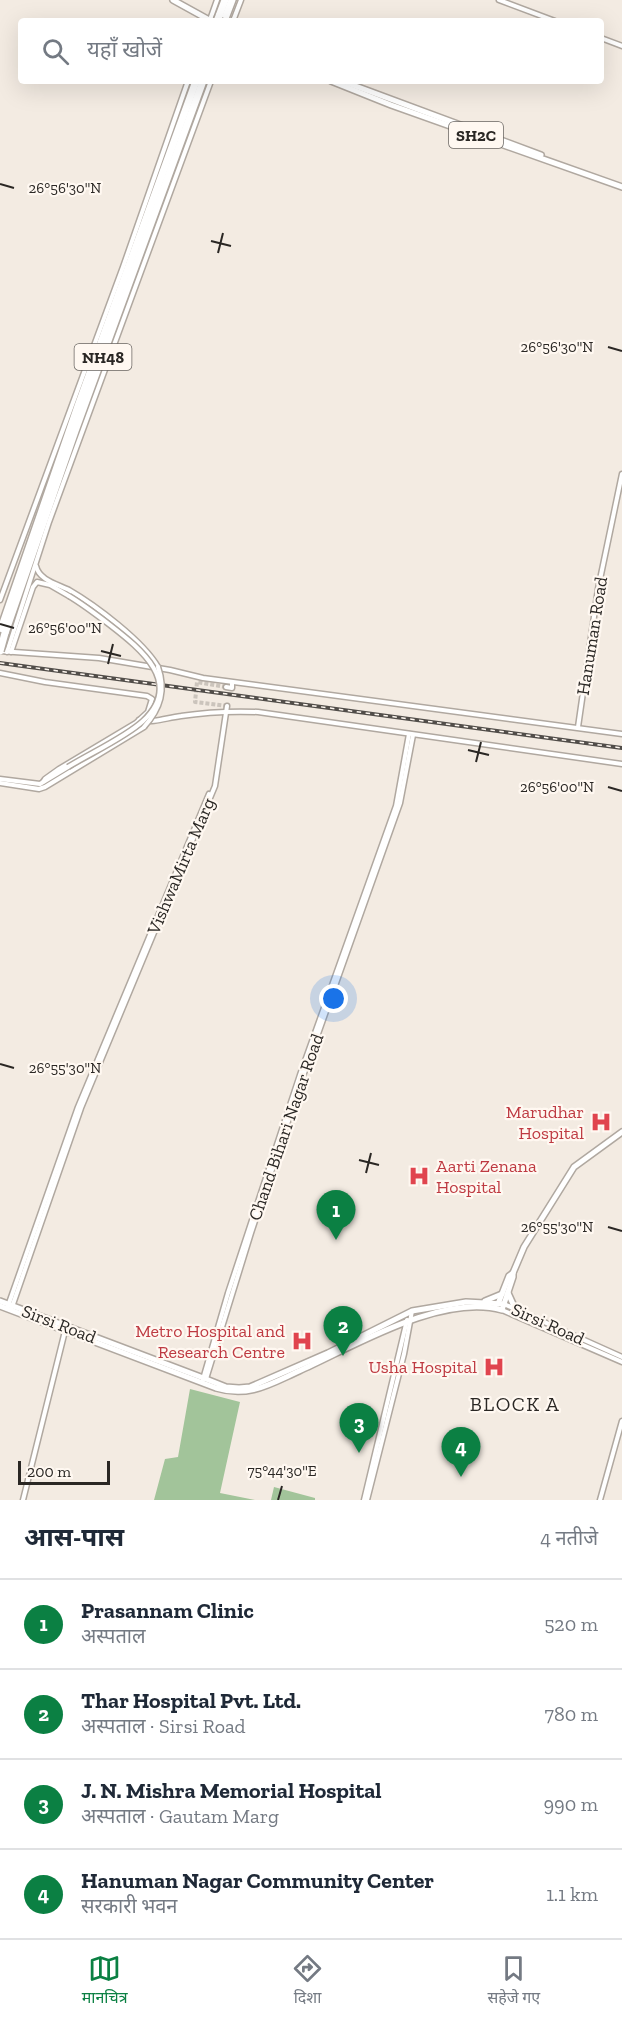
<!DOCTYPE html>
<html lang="hi">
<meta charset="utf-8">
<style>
:root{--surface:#fff;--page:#f6f6f7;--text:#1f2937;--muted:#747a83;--line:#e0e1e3;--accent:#0b8043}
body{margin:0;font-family:"Zilla Slab","Noto Sans Devanagari",serif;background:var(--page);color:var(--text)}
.scale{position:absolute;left:18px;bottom:15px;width:92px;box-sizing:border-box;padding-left:6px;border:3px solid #2a2724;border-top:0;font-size:16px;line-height:21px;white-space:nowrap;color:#2a2724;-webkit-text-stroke:4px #fff8f1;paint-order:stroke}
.you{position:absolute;left:334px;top:999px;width:21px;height:21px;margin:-15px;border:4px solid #fff;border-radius:50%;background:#1a73e8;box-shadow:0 0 0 9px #1a73e833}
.badge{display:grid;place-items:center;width:39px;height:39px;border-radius:50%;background:var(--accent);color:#fff;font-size:20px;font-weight:700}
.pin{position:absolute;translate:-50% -50px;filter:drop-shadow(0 2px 3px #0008)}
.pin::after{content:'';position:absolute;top:32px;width:21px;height:18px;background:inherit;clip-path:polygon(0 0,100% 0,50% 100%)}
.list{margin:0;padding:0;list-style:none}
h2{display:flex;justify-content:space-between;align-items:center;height:78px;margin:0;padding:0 24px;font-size:26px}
h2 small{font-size:20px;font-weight:400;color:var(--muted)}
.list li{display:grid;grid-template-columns:39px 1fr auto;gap:18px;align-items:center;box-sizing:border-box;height:90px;padding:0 24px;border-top:2px solid var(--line)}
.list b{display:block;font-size:22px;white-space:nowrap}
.list p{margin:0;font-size:20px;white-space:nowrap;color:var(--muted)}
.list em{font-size:20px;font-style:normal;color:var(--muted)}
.icon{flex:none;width:33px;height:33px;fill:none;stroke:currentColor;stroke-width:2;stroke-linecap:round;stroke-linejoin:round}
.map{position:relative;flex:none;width:622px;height:1500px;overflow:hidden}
.search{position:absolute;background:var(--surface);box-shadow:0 6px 24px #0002;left:18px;right:18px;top:18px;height:66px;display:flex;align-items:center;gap:15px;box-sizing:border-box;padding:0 21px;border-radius:6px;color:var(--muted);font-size:22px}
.sheet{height:438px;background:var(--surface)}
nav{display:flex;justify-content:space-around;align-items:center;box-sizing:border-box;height:84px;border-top:2px solid var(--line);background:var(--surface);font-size:16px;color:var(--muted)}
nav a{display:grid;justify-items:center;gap:3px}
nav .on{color:var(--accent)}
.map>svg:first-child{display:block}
.green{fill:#a2c49a}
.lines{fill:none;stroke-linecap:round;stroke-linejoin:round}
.minor-tunnel{stroke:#cbc4bc;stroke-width:4;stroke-dasharray:4 2;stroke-linecap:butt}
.minor-casing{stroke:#b0a8a0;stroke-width:7}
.major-casing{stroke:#b0a8a0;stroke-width:8}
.highway-casing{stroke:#b0a8a0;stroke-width:10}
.minor{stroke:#fff;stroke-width:4}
.major{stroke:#fff;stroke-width:5}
.highway{stroke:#fff;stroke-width:7}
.rail-casing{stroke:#514d49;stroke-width:4}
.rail{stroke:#fff8f1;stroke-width:1.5;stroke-dasharray:4.5;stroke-linecap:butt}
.minor-bridge-casing{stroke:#b0a8a0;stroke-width:7;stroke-linecap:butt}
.highway-bridge-casing{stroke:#b0a8a0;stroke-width:10;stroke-linecap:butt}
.minor-bridge{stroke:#fff;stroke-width:4}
.highway-bridge{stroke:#fff;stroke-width:7}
.ticks{fill:none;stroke:#2a2724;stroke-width:2}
.labels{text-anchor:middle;stroke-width:4.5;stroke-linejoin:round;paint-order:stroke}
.shield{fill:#fff8f1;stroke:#6a6662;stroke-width:1.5}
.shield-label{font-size:16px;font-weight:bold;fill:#2a2724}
.street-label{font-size:18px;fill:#2a2724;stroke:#fff8f1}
.health-label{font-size:18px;fill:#be3a42;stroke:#fff8f1;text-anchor:end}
.neighbourhood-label{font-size:20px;letter-spacing:1.5px;fill:#2a2724;stroke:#fff8f1}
.ticks-label{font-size:15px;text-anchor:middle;fill:#2a2724;stroke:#fff8f1;stroke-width:4.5;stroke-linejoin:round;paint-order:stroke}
</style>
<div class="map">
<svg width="622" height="1500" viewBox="0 0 622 1500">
<rect width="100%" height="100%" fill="#f3ebe2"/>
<g class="green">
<path d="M190 1389 240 1402 220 1493 255 1500H154L165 1459 178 1457Z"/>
<path d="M274 1487 315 1498V1500H271Z"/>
</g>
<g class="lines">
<path class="minor-tunnel" d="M226 687 197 682 195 702 227 706"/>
<defs>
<g id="minor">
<path d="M499 0 555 21"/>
<path d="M211 17 217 0"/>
<path d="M233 21 241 0"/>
<path d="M601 38 622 46"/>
<path d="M36 566C39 580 57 584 69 590 95 605 143 641 158 667"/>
<path d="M0 600 123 267 188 81"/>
<path d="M0 651 99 658 170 670 203 678 622 734"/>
<path d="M7 652 49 522 211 81"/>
<path d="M11 652 33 587 37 582 50 585 69 596"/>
<path d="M0 673 45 682 147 696 152 699 148 712 136 723 59 769 45 779 43 782"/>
<path d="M226 687 232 688V683"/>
<path d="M139 720C156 723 165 718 181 716 207 712 232 711 258 712L622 764"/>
<path d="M578 727 598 589 622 474"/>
<path d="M0 779 40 784 68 767"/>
<path d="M0 783 39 789 45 787 144 727"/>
<path d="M504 1304 622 1357"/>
<path d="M8 1306 78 1107 209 794"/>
<path d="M12 1307 81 1108 215 786 227 706"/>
<path d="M502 1310 622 1362"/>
<path d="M203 1379 228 1293 300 1075 396 806 409 734"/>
<path d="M206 1379 251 1233 303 1076 400 803 413 735"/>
<path d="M23 1500 65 1331"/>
<path d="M364 1500 407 1320"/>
<path d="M367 1500 404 1354 412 1311"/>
<path d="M600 1500 622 1421"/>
</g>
<g id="major">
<path d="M173 0 211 21"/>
<path d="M331 81 391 105 622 187"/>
<path d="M342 81 541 155"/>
<path d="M508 1293 513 1304 521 1313"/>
<path d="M0 1301 206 1379 226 1387 239 1388 250 1387 328 1353 412 1311 466 1302 504 1304"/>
<path d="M485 1301 502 1294"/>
<path d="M498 1304 509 1276 513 1273 524 1247 574 1167 622 1132"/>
<path d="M0 1306 216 1388C249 1398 270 1384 299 1371 353 1347 441 1293 502 1310L513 1277V1273"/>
</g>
<g id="highway">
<path d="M219 16 225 0"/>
<path d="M224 21 232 0"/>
<path d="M0 632 78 406 196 81"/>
<path d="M5 633 75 431 203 81"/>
</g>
</defs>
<use href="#minor" class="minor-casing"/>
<use href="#major" class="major-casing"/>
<use href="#highway" class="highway-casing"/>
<use href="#minor" class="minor"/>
<use href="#major" class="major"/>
<use href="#highway" class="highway"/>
<defs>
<path id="rail" d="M0 663 622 748"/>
</defs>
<use href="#rail" class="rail-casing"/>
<use href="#rail" class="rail"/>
<defs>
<g id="minor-bridge">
<path d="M144 727C161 708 166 690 158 667"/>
<path d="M68 767C89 754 126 737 143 721 184 683 141 649 110 625 97 615 84 605 69 596"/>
</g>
<g id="highway-bridge">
<path d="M217 21 219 16"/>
<path d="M0 651 5 633"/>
</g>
</defs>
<use href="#minor-bridge" class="minor-bridge-casing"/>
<use href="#highway-bridge" class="highway-bridge-casing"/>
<use href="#minor-bridge" class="minor-bridge"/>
<use href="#highway-bridge" class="highway-bridge"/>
</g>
<path class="ticks" d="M0 184 14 188M211 241 231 246M218 253 223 233M608 347 622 351M0 624 14 628M101 651 121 656M108 664 113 644M468 750 489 755M476 762 481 742M608 787 622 791M0 1064 14 1068M359 1160 379 1165M366 1173 371 1153M608 1227 622 1231M278 1500 282 1486"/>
<defs>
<symbol id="hospital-bare" viewBox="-9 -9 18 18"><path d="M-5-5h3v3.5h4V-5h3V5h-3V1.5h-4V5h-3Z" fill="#e0444e" stroke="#fff8f1" stroke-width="2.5" paint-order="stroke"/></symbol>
</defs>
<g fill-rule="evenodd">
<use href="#hospital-bare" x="586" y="1107" width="30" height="30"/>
<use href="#hospital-bare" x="404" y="1161" width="30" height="30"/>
<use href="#hospital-bare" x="287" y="1326" width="30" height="30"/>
<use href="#hospital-bare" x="479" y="1352" width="30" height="30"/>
</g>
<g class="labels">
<g class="shield">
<rect x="449" y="122" width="54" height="26" rx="4.5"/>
<rect x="74.5" y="344" width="57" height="26" rx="4.5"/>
</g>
<g class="shield-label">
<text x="476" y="141">SH2C</text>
<text x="103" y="363">NH48</text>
</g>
<g class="street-label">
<text transform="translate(592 636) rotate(-81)" y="6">Hanuman Road</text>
<text transform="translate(181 866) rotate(-67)" y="6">VishwaMirta Marg</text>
<text transform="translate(286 1127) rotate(-71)" y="6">Chand Bihari Nagar Road</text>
<text transform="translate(59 1324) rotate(21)" y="6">Sirsi Road</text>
<text transform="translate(548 1324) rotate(24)" y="6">Sirsi Road</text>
</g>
<g class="health-label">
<text x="584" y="1118">Marudhar<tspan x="584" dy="21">Hospital</tspan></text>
<text x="436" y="1172" text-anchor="start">Aarti Zenana<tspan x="436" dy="21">Hospital</tspan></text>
<text x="285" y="1337">Metro Hospital and<tspan x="285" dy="21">Research Centre</tspan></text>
<text x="477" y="1373">Usha Hospital</text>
</g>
<g class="neighbourhood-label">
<text x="515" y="1411">BLOCK A</text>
</g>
</g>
<g class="ticks-label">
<text x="65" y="193">26°56'30"N</text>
<text x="557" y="352">26°56'30"N</text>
<text x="65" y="633">26°56'00"N</text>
<text x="557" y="792">26°56'00"N</text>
<text x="65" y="1073">26°55'30"N</text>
<text x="557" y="1232">26°55'30"N</text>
<text x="282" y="1476">75°44'30"E</text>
</g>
</svg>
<div class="scale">200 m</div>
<div class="you"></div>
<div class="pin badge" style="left:336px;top:1240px">1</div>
<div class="pin badge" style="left:343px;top:1356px">2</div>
<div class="pin badge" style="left:359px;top:1453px">3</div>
<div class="pin badge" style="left:461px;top:1477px">4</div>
<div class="search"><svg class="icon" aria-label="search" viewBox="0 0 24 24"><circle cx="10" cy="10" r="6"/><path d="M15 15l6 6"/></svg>यहाँ खोजें</div>
</div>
<section class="sheet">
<h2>आस-पास<small>4 नतीजे</small></h2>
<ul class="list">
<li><span class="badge">1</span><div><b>Prasannam Clinic</b><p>अस्पताल</p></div><em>520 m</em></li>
<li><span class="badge">2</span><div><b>Thar Hospital Pvt. Ltd.</b><p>अस्पताल · Sirsi Road</p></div><em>780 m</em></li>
<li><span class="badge">3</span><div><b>J. N. Mishra Memorial Hospital</b><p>अस्पताल · Gautam Marg</p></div><em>990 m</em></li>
<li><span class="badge">4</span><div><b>Hanuman Nagar Community Center</b><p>सरकारी भवन</p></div><em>1.1 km</em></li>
</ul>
</section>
<nav>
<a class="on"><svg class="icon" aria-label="map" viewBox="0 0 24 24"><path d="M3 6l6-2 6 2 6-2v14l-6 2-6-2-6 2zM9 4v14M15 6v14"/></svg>मानचित्र</a>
<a><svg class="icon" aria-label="directions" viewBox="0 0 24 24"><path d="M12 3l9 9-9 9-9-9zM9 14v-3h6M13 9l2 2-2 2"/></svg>दिशा</a>
<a><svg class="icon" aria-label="saved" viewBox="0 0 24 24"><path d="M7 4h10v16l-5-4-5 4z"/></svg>सहेजे गए</a>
</nav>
